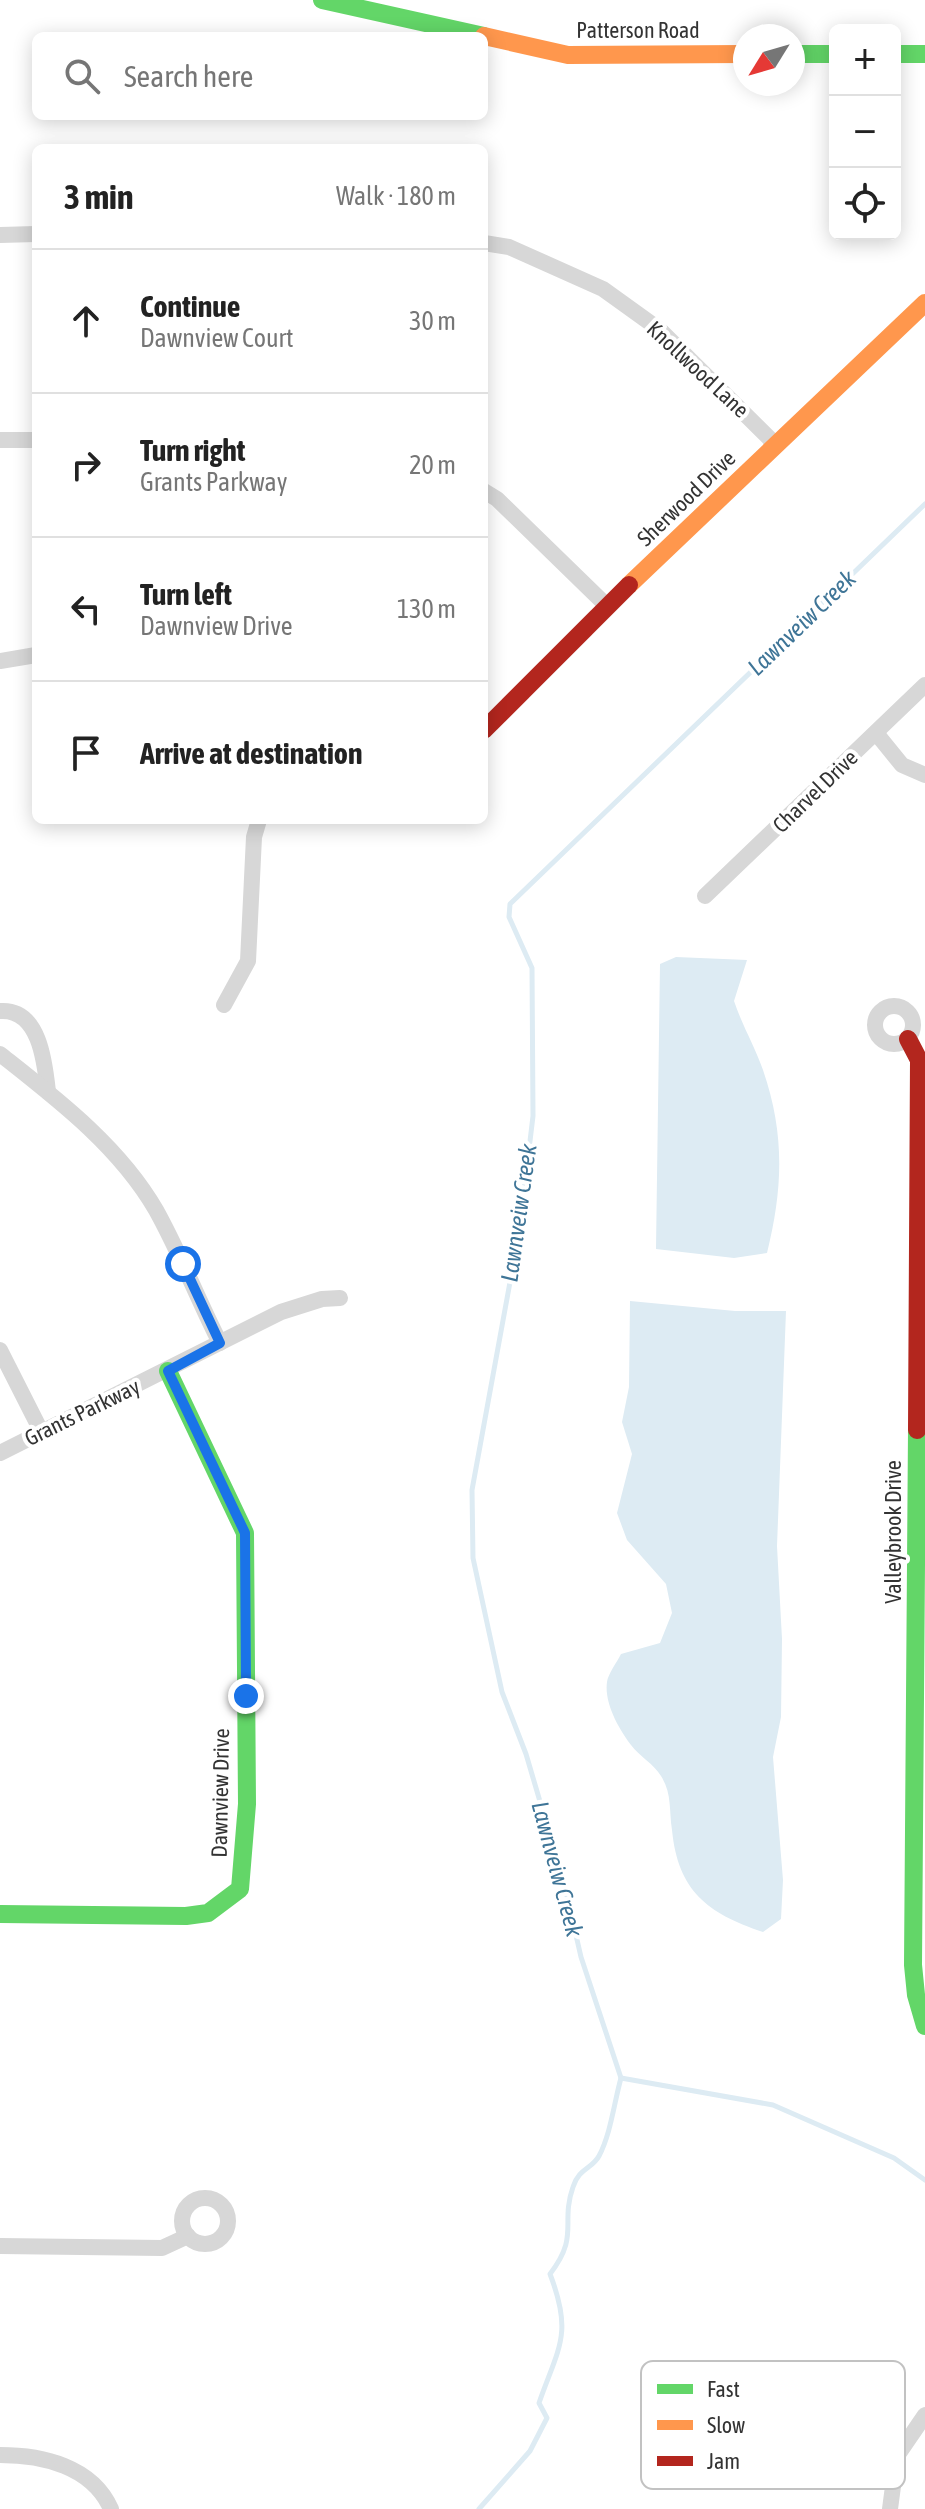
<!DOCTYPE html>
<meta charset="utf-8">
<style>
:root{--surface:#fff;--page:#f6f6f6;--text:#222;--muted:#767676;--line:#e0e0e0}
body{margin:0;font-family:"Asap Condensed",sans-serif;background:var(--page);color:var(--text)}
.controls{position:absolute;right:24px;top:24px;display:grid;overflow:hidden;border-radius:12px;box-shadow:0 4px 20px #0003}
.controls button{width:72px;height:72px;display:grid;place-items:center;padding:0;border:0;border-bottom:2px solid var(--line);background:var(--surface);color:var(--text);font:40px sans-serif}
.compass{position:absolute;left:733px;top:24px;width:72px;height:72px;border-radius:50%;background:var(--surface);box-shadow:0 4px 20px #0003;rotate:233deg}
.stop{position:absolute;width:24px;height:24px;margin:-18px;border:6px solid #1a73e8;border-radius:50%;background:#fff}
.stop.end{background:#1a73e8;border-color:#fff;box-shadow:0 2px 8px #0008}
.list{margin:0;padding:0;list-style:none}
h2{display:flex;justify-content:space-between;align-items:center;height:104px;margin:0;padding:0 32px;font-size:34px}
h2 small{font-size:26px;font-weight:400;color:var(--muted)}
.list li{display:grid;grid-template-columns:52px 1fr auto;gap:24px;align-items:center;box-sizing:border-box;height:144px;padding:0 32px;border-top:2px solid var(--line)}
.list b{display:block;font-size:30px;white-space:nowrap}
.list p{margin:0;font-size:26px;white-space:nowrap;color:var(--muted)}
.list em{font-size:26px;font-style:normal;color:var(--muted)}
.icon{flex:none;width:44px;height:44px;fill:none;stroke:currentColor;stroke-width:2;stroke-linecap:round;stroke-linejoin:round}
.map{position:relative;flex:none;width:925px;height:2509px;overflow:hidden}
.search{position:absolute;background:var(--surface);box-shadow:0 4px 20px #0003;left:32px;top:32px;width:456px;height:88px;display:flex;align-items:center;gap:20px;box-sizing:border-box;padding:0 28px;border-radius:12px;color:var(--muted);font-size:30px}
.panel{position:absolute;background:var(--surface);box-shadow:0 4px 20px #0003;left:32px;top:144px;width:456px;height:680px;border-radius:12px}
.map>svg:first-child{display:block}
.water{fill:#ddebf3}
.lines{fill:none;stroke-linecap:round;stroke-linejoin:round}
.stream{stroke:#ddebf3;stroke-width:5}
.street{stroke:#d7d7d7;stroke-width:16}
.fast{stroke:#63d668;stroke-width:18}
.slow{stroke:#ff974d;stroke-width:18}
.jam{stroke:#b3261e;stroke-width:18}
.route{stroke:#1a73e8;stroke-width:10}
.labels{text-anchor:middle;stroke-width:8;stroke-linejoin:round;paint-order:stroke}
.street-label{font-size:22px;fill:#333;stroke:#fff}
.water-label{font-size:24px;font-style:italic;fill:#3f7597;stroke:#fff}
.key{fill:#fff;stroke:#c2c2c2;stroke-width:2}
.key-label{font-size:22px;fill:#333}
</style>
<div class="map">
<svg width="925" height="2509" viewBox="0 0 925 2509">
<rect width="100%" height="100%" fill="#fff"/>
<g class="water">
<path d="M676 957 747 960 734 1001C742 1025 755 1047 763 1070 785 1134 783 1188 767 1253L734 1258 656 1249 660 964Z"/>
<path d="M630 1301 735 1311H786L777 1546 782 1639 781 1717 773 1757 783 1880 781 1919 763 1932C707 1913 678 1891 672 1830 669 1810 672 1793 661 1776 654 1764 639 1756 631 1745 619 1729 604 1703 607 1682 608 1674 617 1662 621 1654L660 1643 672 1613 666 1584 627 1540 617 1513 632 1454 622 1422 629 1387Z"/>
</g>
<g class="lines">
<g class="stream">
<path d="M621 2078 581 1957 564 1883 526 1754 502 1692 473 1558 472 1490 519 1233 533 1116 532 968 509 917 510 904 925 504"/>
<path d="M621 2078 773 2105 894 2158 925 2180"/>
<path d="M479 2509 530 2451 547 2418 539 2403C559 2346 573 2334 550 2274 580 2235 560 2224 573 2187 579 2168 592 2169 599 2156 611 2133 614 2103 621 2078"/>
</g>
<g class="street">
<path d="M0 235 36 234"/>
<path d="M484 243 509 247 603 289 660 330 776 445"/>
<path d="M0 440H36"/>
<path d="M484 491 497 499 607 606"/>
<path d="M0 661 36 655"/>
<path d="M876 733 902 765 925 775"/>
<path d="M705 896 925 685"/>
<path d="M224 1005 248 961 254 837 259 820"/>
<circle cx="894" cy="1025" r="19"/>
<path d="M0 1011C40 1008 45 1064 48 1092"/>
<path d="M0 1054C57 1099 119 1146 156 1210 180 1253 198 1300 220 1343"/>
<path d="M0 1350 41 1431"/>
<path d="M0 1453 281 1312 322 1299 340 1298"/>
<circle cx="205" cy="2221" r="23"/>
<path d="M0 2246 162 2248 188 2236"/>
<path d="M0 2455C42 2455 92 2466 111 2509"/>
<path d="M890 2509 897 2456 925 2415"/>
</g>
<g class="fast">
<path d="M322 0 484 36"/>
<path d="M793 54H835"/>
<path d="M895 54H925"/>
<path d="M917 1430 913 1965 916 1995 925 2026"/>
<path d="M0 1914 186 1916 208 1913 240 1889 247 1804 245 1533 168 1371"/>
</g>
<g class="slow">
<path d="M484 36 568 55 745 54"/>
<path d="M629 585 925 303"/>
</g>
<g class="jam">
<path d="M484 730 629 585"/>
<path d="M908 1039 919 1060 917 1430"/>
</g>
</g>
<g class="lines">
<path class="route" d="M183 1264 220 1343 168 1371 245 1533 246 1696"/>
</g>
<g class="labels">
<g class="street-label">
<text x="638" y="38">Patterson Road</text>
<text transform="translate(698 369) rotate(43)" y="8">Knollwood Lane</text>
<text transform="translate(686 498) rotate(-44)" y="8">Sherwood Drive</text>
<text transform="translate(815 791) rotate(-44)" y="8">Charvel Drive</text>
<text transform="translate(82 1412) rotate(-26)" y="8">Grants Parkway</text>
<text transform="translate(893 1532) rotate(-90)" y="8">Valleybrook Drive</text>
<text transform="translate(220 1793) rotate(-89)" y="8">Dawnview Drive</text>
</g>
<g class="water-label">
<text transform="translate(802 623) rotate(-44)" y="8">Lawnveiw Creek</text>
<text transform="translate(519 1213) rotate(-82)" y="8">Lawnveiw Creek</text>
<text transform="translate(557 1869) rotate(75)" y="8">Lawnveiw Creek</text>
</g>
</g>
<rect x="641" y="2361" width="264" height="128" rx="12" class="key"/>
<rect x="657" y="2384" width="36" height="10" fill="#63d668"/>
<rect x="657" y="2420" width="36" height="10" fill="#ff974d"/>
<rect x="657" y="2456" width="36" height="10" fill="#b3261e"/>
<g class="key-label">
<text x="707" y="2397">Fast</text>
<text x="707" y="2433">Slow</text>
<text x="707" y="2469">Jam</text>
</g>
</svg>
<div class="controls">
<button>+</button>
<button>−</button>
<button><svg class="icon" aria-label="locate" viewBox="0 0 24 24"><circle cx="12" cy="12" r="6"/><path d="M12 2v4M12 18v4M2 12h4M18 12h4"/></svg></button>
</div>
<svg class="compass" viewBox="-18 -18 36 36"><path d="M0-13l5 13h-10z" fill="#e53935"/><path d="M0 13l5-13h-10z" fill="#767676"/></svg>
<div class="stop" style="left:183px;top:1264px"></div>
<div class="stop end" style="left:246px;top:1696px"></div>
<div class="search"><svg class="icon" aria-label="search" viewBox="0 0 24 24"><circle cx="10" cy="10" r="6"/><path d="M15 15l6 6"/></svg>Search here</div>
<section class="panel">
<h2>3 min<small>Walk · 180 m</small></h2>
<ul class="list">
<li><svg class="icon" aria-label="ahead" viewBox="0 0 24 24"><path d="M12 20V5M6 11l6-6 6 6"/></svg><div><b>Continue</b><p>Dawnview Court</p></div><em>30 m</em></li>
<li><svg class="icon" aria-label="right" viewBox="0 0 24 24"><path d="M7 20v-9h11M14 6l5 5-5 5"/></svg><div><b>Turn right</b><p>Grants Parkway</p></div><em>20 m</em></li>
<li><svg class="icon" aria-label="left" viewBox="0 0 24 24"><path d="M17 20v-9H6M10 6l-5 5 5 5"/></svg><div><b>Turn left</b><p>Dawnview Drive</p></div><em>130 m</em></li>
<li><svg class="icon" aria-label="arrive" viewBox="0 0 24 24"><path d="M6 21V4h12l-3 4 3 4H6"/></svg><div><b>Arrive at destination</b></div></li>
</ul>
</section>
</div>
